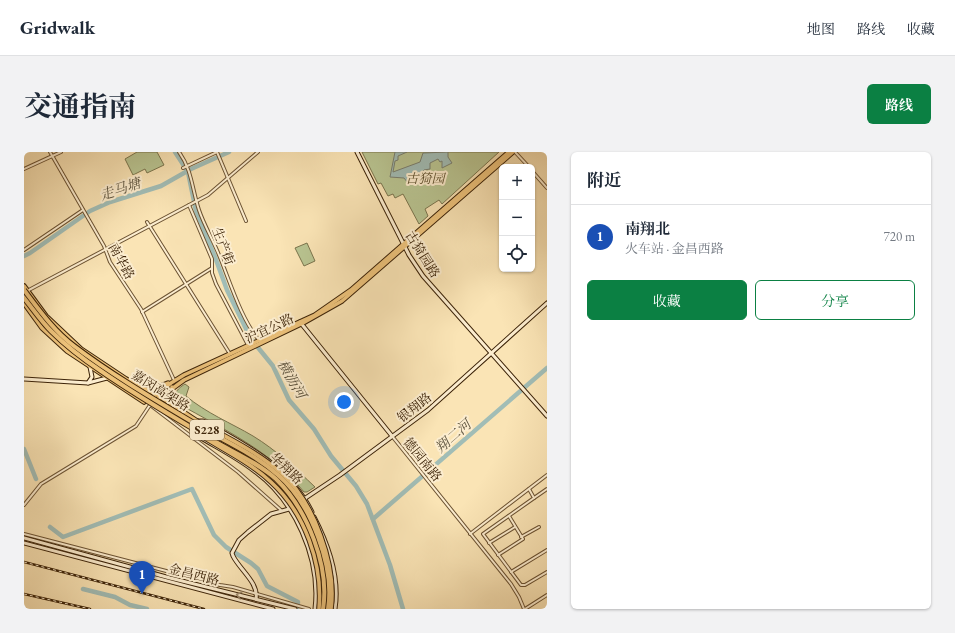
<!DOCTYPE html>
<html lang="zh">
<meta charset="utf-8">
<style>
:root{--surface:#fff;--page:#f2f2f3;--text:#1f2937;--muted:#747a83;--line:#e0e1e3;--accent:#0b8043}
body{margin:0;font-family:"EB Garamond","Noto Serif SC",serif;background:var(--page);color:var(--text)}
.controls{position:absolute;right:12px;top:12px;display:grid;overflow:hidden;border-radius:6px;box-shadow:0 1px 3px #0004}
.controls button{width:36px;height:36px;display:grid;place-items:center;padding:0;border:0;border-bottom:1px solid var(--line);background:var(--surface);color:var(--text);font:20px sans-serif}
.you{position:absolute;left:320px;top:250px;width:14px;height:14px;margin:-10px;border:3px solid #fff;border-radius:50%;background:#1a73e8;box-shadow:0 0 0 6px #1a73e833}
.badge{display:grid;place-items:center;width:26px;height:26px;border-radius:50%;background:var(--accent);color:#fff;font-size:13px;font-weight:700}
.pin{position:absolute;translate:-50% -33px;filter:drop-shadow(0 1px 2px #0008)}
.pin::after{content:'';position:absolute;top:21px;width:14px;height:12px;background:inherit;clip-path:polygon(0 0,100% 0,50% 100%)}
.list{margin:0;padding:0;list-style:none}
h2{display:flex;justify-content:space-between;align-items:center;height:52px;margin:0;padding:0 16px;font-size:17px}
h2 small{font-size:13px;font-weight:400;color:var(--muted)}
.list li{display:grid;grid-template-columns:26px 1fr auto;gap:12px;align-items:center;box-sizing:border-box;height:64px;padding:0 16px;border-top:1px solid var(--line)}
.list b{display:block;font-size:15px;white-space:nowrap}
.list p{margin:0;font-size:13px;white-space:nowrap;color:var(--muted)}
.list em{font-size:13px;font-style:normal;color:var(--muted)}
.actions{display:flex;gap:8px;padding:12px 16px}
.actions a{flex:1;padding:9px 0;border:1px solid var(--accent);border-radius:6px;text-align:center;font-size:14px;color:var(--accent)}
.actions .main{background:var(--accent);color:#fff}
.icon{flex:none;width:22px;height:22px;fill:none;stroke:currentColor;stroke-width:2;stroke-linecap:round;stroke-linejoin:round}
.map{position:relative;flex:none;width:523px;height:457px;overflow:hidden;border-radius:6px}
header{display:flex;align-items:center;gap:24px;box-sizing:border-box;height:56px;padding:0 20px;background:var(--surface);border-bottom:1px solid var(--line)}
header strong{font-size:19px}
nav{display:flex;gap:22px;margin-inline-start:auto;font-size:14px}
.intro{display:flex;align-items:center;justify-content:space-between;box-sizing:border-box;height:96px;padding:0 24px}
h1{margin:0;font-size:28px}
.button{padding:10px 18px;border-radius:6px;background:var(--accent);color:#fff;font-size:14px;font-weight:700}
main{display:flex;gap:24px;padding:0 24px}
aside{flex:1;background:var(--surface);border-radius:6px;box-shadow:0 1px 3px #0004}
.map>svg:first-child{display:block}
.green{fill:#b9c592;stroke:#7a744d}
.water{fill:#a1bdb6;stroke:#797f70}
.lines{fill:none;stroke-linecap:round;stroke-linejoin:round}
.river{stroke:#a1bdb6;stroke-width:4.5}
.street-casing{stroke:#6c5333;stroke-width:4}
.secondary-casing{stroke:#3c2308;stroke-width:5}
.primary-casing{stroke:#3c2308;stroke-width:5.5}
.street{stroke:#fcedcf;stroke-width:2}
.secondary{stroke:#fcedcf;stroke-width:3}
.primary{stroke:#edc27a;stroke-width:3.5}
.rail-casing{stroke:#3c2308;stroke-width:2.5}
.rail{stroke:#fcedcf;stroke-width:1;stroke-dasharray:3;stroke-linecap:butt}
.primary-bridge-casing{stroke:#3c2308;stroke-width:5.5;stroke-linecap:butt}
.highway-bridge-casing{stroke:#3c2308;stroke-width:6;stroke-linecap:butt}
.primary-bridge{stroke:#edc27a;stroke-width:3.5}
.highway-bridge{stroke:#edc27a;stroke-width:4}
.oneway{stroke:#9c886c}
.labels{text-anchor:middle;stroke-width:4;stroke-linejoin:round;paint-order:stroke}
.shield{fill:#fcedcf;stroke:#766044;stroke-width:1}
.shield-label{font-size:12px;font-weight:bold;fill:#3c2308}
.park-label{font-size:13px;font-style:italic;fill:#5b4c2a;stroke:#fcedcf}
.street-label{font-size:13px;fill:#3c2308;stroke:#fcedcf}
.water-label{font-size:14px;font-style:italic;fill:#5a513c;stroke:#fcedcf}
</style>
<header>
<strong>Gridwalk</strong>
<nav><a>地图</a><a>路线</a><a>收藏</a></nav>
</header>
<div class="intro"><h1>交通指南</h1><a class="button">路线</a></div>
<main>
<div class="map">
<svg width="523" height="457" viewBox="0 0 523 457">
<rect width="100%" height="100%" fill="#fae4b5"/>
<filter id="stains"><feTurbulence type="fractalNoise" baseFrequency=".005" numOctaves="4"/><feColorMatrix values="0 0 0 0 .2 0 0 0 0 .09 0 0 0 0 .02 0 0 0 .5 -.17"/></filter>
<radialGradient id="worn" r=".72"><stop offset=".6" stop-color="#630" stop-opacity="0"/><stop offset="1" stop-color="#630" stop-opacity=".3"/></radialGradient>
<g class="green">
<path d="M113 0H133L140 13 123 21 121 17 109 23 101 7Z"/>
<path d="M338 0H475L418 52 415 48 401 57 404 64 395 72 379 42 371 46 369 42 364 44 357 31 354 32Z"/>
<path d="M283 91 291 109 280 114 271 96Z"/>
<path d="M161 232 165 235 162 244C182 261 207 271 229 284 252 298 271 316 291 335L283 340H280C247 299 199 277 155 252 147 243 153 237 161 232Z"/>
</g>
<path class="water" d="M371 0H383L374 4V8L371 9 369 20 396 10 399 1 424 0V5L428 11 418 16V9L416 10 414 7 406 11V17L400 18 398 23 384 31 380 26 366 25Z"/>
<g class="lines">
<g class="river">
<path d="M151 0 164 20 172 59 191 105 203 138 227 187 249 214 265 248 290 277 307 304 332 334 343 352 366 413 379 457"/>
<path d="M0 104 6 101 66 59 86 50 137 34 167 17 205 0"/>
<path d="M0 297 12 327"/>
<path d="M349 367 523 216"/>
<path d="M26 375 39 385 168 337 190 383 202 395 227 411 234 417 243 434 274 450 273 457"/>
<path d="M59 437 91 445 106 453 123 457"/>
</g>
<defs>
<g id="street">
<path d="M26 0 80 94 86 110 117 157 150 228"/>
<path d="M155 0C168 18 168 37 175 58 180 73 189 88 195 103 205 127 218 170 236 189"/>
<path d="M193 0 222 69"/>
<path d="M491 0 505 15"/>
<path d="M159 16 193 0"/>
<path d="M0 17 37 0"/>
<path d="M508 19 523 36"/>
<path d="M165 53 188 107V121L192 132 224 193"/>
<path d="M123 70 206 202"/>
<path d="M0 98 59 58"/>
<path d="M3 139 184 43 234 0"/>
<path d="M118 160 188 116"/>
<path d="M368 284 487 432 495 445 500 457"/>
<path d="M505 337 510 346 459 382 497 433H501L523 420"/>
<path d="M510 346 523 337"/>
<path d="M0 353 17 332 112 274 126 253 214 320 258 359"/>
<path d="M0 382 196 433 209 435 285 457"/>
<path d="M446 382 523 323"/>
<path d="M497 385 515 375"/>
<path d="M465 391 491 375"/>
<path d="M474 403 499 387 485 364"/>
<path d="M487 420 523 398"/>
<path d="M501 457 523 443"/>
</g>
<g id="secondary">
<path d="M333 0 385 103 399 124 523 264"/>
<path d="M276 170 368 284"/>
<path d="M66 215 68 225 64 231 83 226"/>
<path d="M0 227 64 231"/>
<path d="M173 269H179C222 293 265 314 288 360"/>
<path d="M168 278 174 284C192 295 212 305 229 318 271 348 297 406 291 457"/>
<path d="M290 365C304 392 316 426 311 457"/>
<path d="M0 386 146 426 271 457"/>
<path d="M0 391 249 457"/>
<path d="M232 447C235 431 216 418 209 404L208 401 215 388 224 380 247 362 265 357 316 323 404 258 523 151"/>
</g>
<g id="primary">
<path d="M0 134 22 164 57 197 102 227 135 244 173 269"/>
<path d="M0 151 18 176 43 199 120 250"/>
<path d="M148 235V244L152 254"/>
<path d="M125 239 144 231"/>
<path d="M126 247 147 231 160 223 291 163 327 138 485 0"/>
<path d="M130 250 160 228 279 171 318 149 489 0"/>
</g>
</defs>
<use href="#street" class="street-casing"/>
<use href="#secondary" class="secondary-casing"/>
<use href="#primary" class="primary-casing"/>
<use href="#street" class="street"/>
<use href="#secondary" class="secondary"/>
<use href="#primary" class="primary"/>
<defs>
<g id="rail">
<path d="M0 410 180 457"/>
<path d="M0 442 66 457"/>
</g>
</defs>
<use href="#rail" class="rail-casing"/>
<use href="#rail" class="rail"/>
<defs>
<g id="primary-bridge">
<path d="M173 269C202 285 232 299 256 320 290 349 313 414 307 457"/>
<path d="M176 283C200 298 227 311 247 330 281 361 299 412 295 457"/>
</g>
<g id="highway-bridge">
<path d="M0 138C15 158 30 179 50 194 92 226 140 253 185 280 209 293 234 305 254 323 287 351 311 415 304 457"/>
<path d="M0 146C9 157 17 169 27 179 42 194 59 207 77 219 113 244 153 267 190 289 211 301 234 311 252 327 283 357 306 414 299 457"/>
</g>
</defs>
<use href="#primary-bridge" class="primary-bridge-casing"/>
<use href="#highway-bridge" class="highway-bridge-casing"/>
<use href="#primary-bridge" class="primary-bridge"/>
<use href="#highway-bridge" class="highway-bridge"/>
</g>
<defs><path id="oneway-chevron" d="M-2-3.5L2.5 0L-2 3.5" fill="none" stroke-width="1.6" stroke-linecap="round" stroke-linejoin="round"/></defs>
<use class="oneway" href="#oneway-chevron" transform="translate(215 443) rotate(-166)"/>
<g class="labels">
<rect class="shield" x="166" y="268" width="34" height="20" rx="3"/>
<g class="shield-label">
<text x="183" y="282">S228</text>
</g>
<g class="park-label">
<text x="401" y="31">古猗园</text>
</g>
<g class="street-label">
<text transform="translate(200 94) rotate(69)" y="5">生产街</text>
<text transform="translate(399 102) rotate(58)" y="5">古猗园路</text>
<text transform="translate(98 109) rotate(61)" y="5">南华路</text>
<text transform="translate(245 176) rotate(-25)" y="5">沪宜公路</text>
<text transform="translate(137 238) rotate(32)" y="5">嘉闵高架路</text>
<text transform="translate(390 255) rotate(-38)" y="5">银翔路</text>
<text transform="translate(399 307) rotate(51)" y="5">德园南路</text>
<text transform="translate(263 316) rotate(44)" y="5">华翔路</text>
<text transform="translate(170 422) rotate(14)" y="5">金昌西路</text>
</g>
<g class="water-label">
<text transform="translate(96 37) rotate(-19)" y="5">走马塘</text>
<text transform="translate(268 227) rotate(60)" y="5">横沥河</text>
<text transform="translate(429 284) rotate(-41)" y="5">翔二河</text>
</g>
</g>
<rect width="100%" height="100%" filter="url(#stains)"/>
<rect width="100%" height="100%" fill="url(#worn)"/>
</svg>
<div class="controls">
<button>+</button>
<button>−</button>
<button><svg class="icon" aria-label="locate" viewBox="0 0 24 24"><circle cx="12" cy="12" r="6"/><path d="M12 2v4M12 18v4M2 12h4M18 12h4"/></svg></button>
</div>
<div class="you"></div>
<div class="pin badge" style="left:118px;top:442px;background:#1a4fb4">1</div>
</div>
<aside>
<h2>附近<small></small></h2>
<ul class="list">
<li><span class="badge" style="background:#1a4fb4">1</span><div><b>南翔北</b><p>火车站 · 金昌西路</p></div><em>720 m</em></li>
</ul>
<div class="actions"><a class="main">收藏</a><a>分享</a></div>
</aside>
</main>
